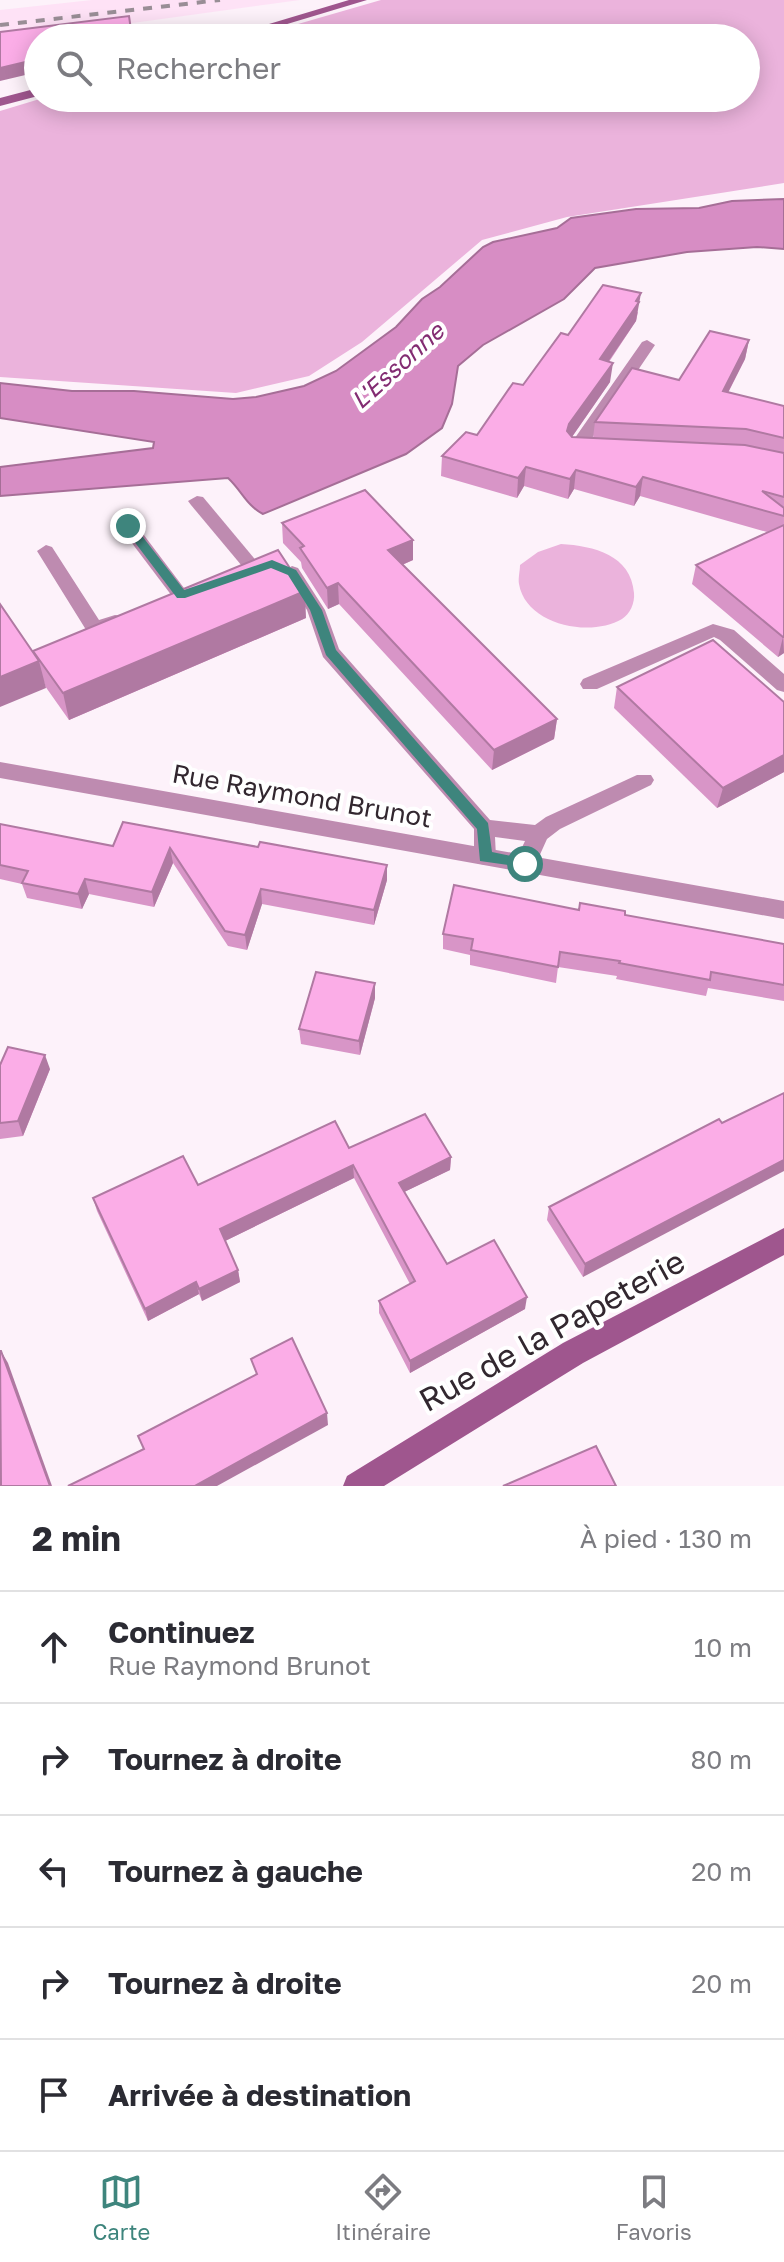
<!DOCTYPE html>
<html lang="fr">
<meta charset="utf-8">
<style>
:root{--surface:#fff;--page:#f7f7f7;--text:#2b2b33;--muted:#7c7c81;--line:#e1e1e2;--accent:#3e857d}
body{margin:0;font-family:"Golos Text",sans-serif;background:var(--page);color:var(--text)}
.stop{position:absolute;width:24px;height:24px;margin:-18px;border:6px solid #3e857d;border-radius:50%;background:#fff}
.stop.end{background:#3e857d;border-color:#fff;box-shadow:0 2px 8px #0008}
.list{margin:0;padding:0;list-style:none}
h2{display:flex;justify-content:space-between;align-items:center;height:104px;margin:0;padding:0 32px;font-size:34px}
h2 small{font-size:26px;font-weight:400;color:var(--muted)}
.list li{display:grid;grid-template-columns:52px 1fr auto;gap:24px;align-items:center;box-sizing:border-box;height:112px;padding:0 32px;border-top:2px solid var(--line)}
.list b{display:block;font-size:30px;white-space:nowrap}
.list p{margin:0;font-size:26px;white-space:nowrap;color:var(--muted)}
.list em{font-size:26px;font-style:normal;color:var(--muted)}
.icon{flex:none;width:44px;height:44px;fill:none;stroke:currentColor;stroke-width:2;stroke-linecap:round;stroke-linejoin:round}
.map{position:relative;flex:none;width:784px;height:1486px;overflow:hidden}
.search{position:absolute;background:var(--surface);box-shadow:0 4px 20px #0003;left:24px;right:24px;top:24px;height:88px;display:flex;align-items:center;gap:20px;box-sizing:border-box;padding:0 28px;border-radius:44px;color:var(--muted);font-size:30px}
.sheet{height:664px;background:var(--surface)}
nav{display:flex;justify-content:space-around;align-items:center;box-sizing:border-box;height:112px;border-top:2px solid var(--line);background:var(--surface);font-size:22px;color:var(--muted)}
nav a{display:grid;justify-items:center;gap:4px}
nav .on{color:var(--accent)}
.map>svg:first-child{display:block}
.built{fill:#fee2f6}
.green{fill:#ebb3dc}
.water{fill:#d78dc4;stroke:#a66e97;stroke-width:2}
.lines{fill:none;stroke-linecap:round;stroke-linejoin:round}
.lane{fill:#be8bb0;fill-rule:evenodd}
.street{fill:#be8bb0;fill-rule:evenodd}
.secondary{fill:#9f568e;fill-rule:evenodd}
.rail{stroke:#998e96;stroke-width:4;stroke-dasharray:9 9;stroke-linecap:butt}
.wall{fill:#d895c7}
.shaded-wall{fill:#b079a2}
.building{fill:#fbade7;stroke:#b079a2;stroke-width:2}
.route{fill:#3e857d}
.labels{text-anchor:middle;stroke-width:8;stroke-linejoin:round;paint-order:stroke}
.far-water-label{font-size:24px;font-style:italic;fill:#832c72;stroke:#fff}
.street-label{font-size:26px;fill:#32272f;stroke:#fff}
.near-street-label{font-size:32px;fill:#32272f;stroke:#fff}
</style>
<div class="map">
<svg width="784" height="1486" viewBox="0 0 784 1486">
<rect width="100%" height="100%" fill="#fdf2fa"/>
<path class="built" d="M92 0H300L82 30 0 37V10Z"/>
<g class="green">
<path d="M381 0H784V183L567 217 482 240 362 342 309 376 236 393 0 377V111L43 98H746V38H250Z"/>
<path d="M561 544C594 546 631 555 634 593 635 603 630 614 622 619 590 638 526 625 519 584 518 578 520 571 520 565L538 552Z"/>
</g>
<path class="water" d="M784 199V249L757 247 687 252 595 268 564 299 483 345 458 366 452 404 442 428 406 454 263 514C246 505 242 491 228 478L0 496V467L153 448 154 442 0 418V383L72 391H134L233 399 256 397 304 386 336 371 396 327 422 299 440 287 483 247 493 242 557 228 571 218 636 209 699 208 732 201Z"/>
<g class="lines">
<g class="lane">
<path d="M197 496 203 497 259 564 262 568 259 572H247L191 505 188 501Z"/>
<path d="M128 520 134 522 187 592 190 596 187 600H175L122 530 119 526Z"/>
<path d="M46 545 52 547 99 620 115 615 122 616 124 621 122 626 95 634 88 633 37 551Z"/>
<path d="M292 566 298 568 325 610 339 649 490 820 535 825 546 817 637 775H651L654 780 651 785 560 829 547 839 533 870 525 873 517 870 514 864 525 841 495 837 496 857 493 863 485 865 477 863 474 857V829L323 657 307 610 283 572Z"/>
<path d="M713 624 734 630 784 674V692L777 690 720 640 714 637 597 689H583L580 684 583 679Z"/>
</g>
<g class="street">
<path d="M647 340 655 345 588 444 596 445 598 449 596 453H570L568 449 570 445 642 342Z"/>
<path d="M0 762 784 901V919L0 778Z"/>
</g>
<g class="secondary">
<path d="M349 0H367L241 38H222Z"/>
<path d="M38 88V96L0 106V98Z"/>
<path d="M784 1228V1255L583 1363 384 1486H343L347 1476 563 1343Z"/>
</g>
<path class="rail" d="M0 25 220 0"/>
</g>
<g class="wall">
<path d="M638 312 636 321 609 362 610 382 572 437 593 438 595 422 679 380 749 340 745 359 728 393 784 406V653L778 657 692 584 696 565 767 532 640 496 634 506 574 489 568 499 524 486 517 498 441 476 442 456 477 435 568 335Z"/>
<path d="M282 523 413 540V560L402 565 557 719 554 739 492 770 339 604 328 609 302 568 301 562 283 543Z"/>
<path d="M306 618 69 720 45 686 46 688 34 653Z"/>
<path d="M617 687 784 702V772L717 808 614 708Z"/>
<path d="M123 822 387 880 374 925 262 904 247 950 228 946 173 863 154 907 89 894 82 909 27 898 22 884 0 879V824L113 846Z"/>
<path d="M625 915 784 944V1001L708 988 706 996 616 979 617 976 558 967 556 983 470 965V955L443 949V934Z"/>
<path d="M375 983V998L360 1055 301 1044 299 1029Z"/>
<path d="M0 1065 50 1069 23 1136 0 1139Z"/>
<path d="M719 1119 583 1277 547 1220 549 1207Z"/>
<path d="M349 1148 451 1157 450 1170 404 1192 447 1264 525 1309 410 1373 379 1313V1301L410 1284 354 1178 225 1241 238 1270 240 1282 202 1301 199 1294 148 1321 97 1211 93 1198 198 1185Z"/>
</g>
<g class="shaded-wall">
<path d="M38 59V72L0 81V68Z"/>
<path d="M641 293 636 321 597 378 600 359Z"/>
<path d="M749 340 745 359 719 410 723 391Z"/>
<path d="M613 363 610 382 567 444V431L569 424Z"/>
<path d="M526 467 524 486 517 498 518 478Z"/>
<path d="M576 470 574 489 568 499 570 479Z"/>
<path d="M643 477 640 496 634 506 636 487Z"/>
<path d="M413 540V560L388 571V550Z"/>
<path d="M338 583 339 604 328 609 327 588Z"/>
<path d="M305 591 306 618 69 720 63 693Z"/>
<path d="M783 637 784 653 778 657Z"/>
<path d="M39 661 46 688 0 707V677Z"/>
<path d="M557 719 554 739 492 770 494 750Z"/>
<path d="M784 755V772L717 808 723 788Z"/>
<path d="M170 848 173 863 154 907 152 892Z"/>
<path d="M387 865V880L374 925V910Z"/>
<path d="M85 879 89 894 82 909 78 894Z"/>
<path d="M261 889 262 904 247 950 245 935Z"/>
<path d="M375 983V998L360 1055 359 1041Z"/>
<path d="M45 1055 50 1069 23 1136 18 1121Z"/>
<path d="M451 1157 450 1170 398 1195 399 1183Z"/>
<path d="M784 1160V1171L583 1277 585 1264Z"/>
<path d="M353 1165 354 1178 223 1242 220 1229Z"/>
<path d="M238 1270 240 1282 202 1301 199 1289Z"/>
<path d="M196 1282 199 1294 148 1321 145 1309Z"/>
<path d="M527 1297 525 1309 410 1373V1361Z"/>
<path d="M1 1351 8 1363 52 1486H50Z"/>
<path d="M327 1413 328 1425 217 1486H195Z"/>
</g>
<g class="building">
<path d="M129 16 132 37 126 38H38V59L0 68V32Z"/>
<path d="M603 285 641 293 636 301 639 302 600 359 613 363 569 424 567 431 572 437 745 445 784 453V497L762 491 784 508V516L643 477 636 487 576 470 570 479 526 467 518 478 442 456 466 432 477 435 513 383 523 385 561 333 568 335Z"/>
<path d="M710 331 749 340 723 391 784 406V438L746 429 595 422 632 368 679 380Z"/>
<path d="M365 490 413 540 388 550 557 719 494 750 338 583 327 588 300 548 304 546 282 523Z"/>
<path d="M784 525V637H783L696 565Z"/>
<path d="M278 550 305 591 63 693 33 651Z"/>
<path d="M0 604 39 661 0 677Z"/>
<path d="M713 640 784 702V755L723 788 617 687Z"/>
<path d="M123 822 258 847 260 842 387 865 374 910 261 889 245 935 225 931 170 848 152 892 85 879 78 894 22 883 28 871 0 865V824L113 846Z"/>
<path d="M454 885 579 910 580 903 625 911V915L784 944V985L711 972 710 980 619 963 620 961 560 952 558 967 471 950 473 939 443 934Z"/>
<path d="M316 972 375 983 359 1041 299 1029Z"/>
<path d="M8 1047 45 1055 18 1121 0 1123V1065Z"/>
<path d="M784 1093V1160L585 1264 549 1207 719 1119 722 1123Z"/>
<path d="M425 1114 451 1157 399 1183 447 1264 494 1240 527 1297 410 1361 379 1301 415 1281 353 1165 220 1229 238 1270 199 1289 196 1282 145 1309 93 1198 183 1156 198 1185 335 1121 349 1148Z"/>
<path d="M292 1338 327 1413 195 1486H68L144 1449 138 1436 257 1374 251 1359Z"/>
<path d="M0 1351H1L50 1486H1Z"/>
<path d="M596 1446 616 1486H503Z"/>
</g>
<path class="route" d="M124 523H132L184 590 272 560 296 570 322 610 336 650 488 823 492 852 530 860V868L480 861 477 829 326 655 310 610 288 575 271 568 185 598H177L124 528Z"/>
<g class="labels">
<g class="far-water-label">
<text transform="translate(398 366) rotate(-42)" y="8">L'Essonne</text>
</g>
<g class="street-label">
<text transform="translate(302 796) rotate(10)" y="9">Rue Raymond Brunot</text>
</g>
<g class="near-street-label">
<text transform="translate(552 1331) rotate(-29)" y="11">Rue de la Papeterie</text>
</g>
</g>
</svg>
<div class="stop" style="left:525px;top:864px"></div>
<div class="stop end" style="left:128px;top:526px"></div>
<div class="search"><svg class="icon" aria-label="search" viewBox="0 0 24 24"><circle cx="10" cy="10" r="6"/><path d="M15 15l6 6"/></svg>Rechercher</div>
</div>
<section class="sheet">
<h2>2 min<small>À pied · 130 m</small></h2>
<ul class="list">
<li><svg class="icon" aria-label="ahead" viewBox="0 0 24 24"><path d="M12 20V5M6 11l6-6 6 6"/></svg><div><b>Continuez</b><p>Rue Raymond Brunot</p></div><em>10 m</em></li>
<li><svg class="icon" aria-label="right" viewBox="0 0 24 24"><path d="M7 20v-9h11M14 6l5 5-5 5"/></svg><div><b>Tournez à droite</b></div><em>80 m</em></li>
<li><svg class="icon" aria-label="left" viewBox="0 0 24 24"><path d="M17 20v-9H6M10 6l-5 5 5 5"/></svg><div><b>Tournez à gauche</b></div><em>20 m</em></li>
<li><svg class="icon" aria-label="right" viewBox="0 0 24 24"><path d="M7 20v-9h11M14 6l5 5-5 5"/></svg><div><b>Tournez à droite</b></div><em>20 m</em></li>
<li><svg class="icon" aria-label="arrive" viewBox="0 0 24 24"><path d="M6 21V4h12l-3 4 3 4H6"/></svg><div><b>Arrivée à destination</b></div></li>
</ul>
</section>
<nav>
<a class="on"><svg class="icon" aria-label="map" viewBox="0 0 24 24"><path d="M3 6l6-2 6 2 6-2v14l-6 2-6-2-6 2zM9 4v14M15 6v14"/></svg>Carte</a>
<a><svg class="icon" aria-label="directions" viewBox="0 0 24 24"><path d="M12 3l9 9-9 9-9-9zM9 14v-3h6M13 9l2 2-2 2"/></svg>Itinéraire</a>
<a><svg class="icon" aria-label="saved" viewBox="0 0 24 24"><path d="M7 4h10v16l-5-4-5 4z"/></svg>Favoris</a>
</nav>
